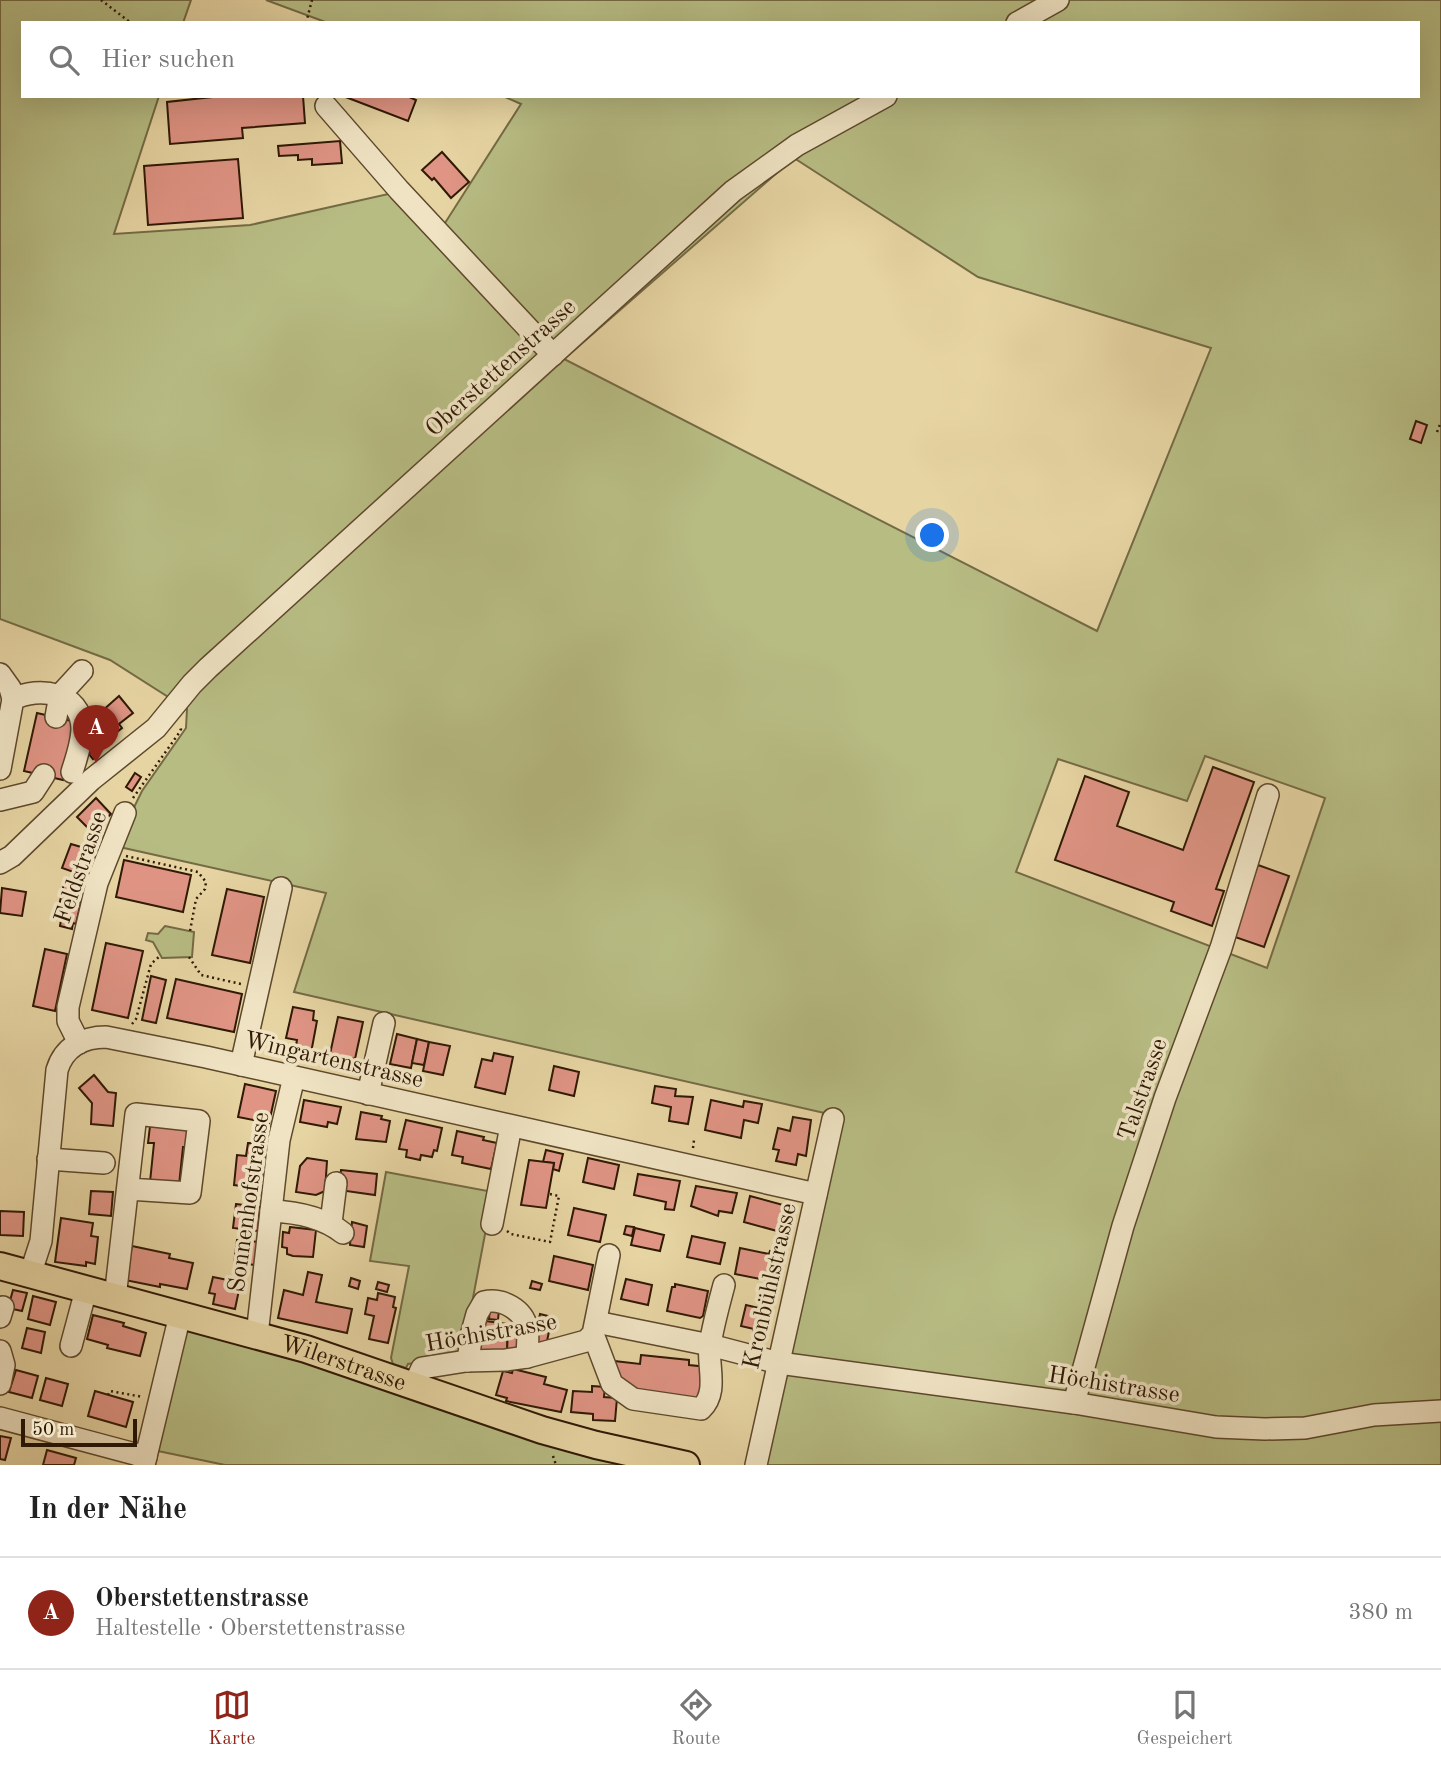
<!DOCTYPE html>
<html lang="de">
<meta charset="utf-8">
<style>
:root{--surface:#fff;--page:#f2f2f2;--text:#222;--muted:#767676;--line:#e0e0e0;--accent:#8f2418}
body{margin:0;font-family:"Old Standard TT",serif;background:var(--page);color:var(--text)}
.scale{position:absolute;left:21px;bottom:18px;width:116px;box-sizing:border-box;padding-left:7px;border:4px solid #301905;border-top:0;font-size:19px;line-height:24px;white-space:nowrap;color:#301905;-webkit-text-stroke:5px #efe3c3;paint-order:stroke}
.you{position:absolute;left:933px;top:536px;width:24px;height:24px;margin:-18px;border:5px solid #fff;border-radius:50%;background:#1a73e8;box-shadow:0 0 0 10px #1a73e833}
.badge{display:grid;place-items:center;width:46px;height:46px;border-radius:50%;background:var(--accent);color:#fff;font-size:23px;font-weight:700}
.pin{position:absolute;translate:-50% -58px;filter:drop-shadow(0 2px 4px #0008)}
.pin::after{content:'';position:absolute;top:37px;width:24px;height:21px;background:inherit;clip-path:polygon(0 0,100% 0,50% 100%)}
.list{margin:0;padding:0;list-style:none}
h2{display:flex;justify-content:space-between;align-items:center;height:91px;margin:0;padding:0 28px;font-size:30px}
h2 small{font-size:23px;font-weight:400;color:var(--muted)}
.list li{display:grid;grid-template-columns:46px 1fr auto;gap:21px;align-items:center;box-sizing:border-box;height:112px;padding:0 28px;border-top:2px solid var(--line)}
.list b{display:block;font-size:26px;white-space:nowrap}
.list p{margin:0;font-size:23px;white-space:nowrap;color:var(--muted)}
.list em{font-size:23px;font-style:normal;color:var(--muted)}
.icon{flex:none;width:38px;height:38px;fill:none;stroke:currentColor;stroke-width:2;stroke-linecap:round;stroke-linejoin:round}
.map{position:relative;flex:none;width:1441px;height:1465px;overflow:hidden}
.search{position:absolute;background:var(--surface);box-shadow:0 7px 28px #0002;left:21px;right:21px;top:21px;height:77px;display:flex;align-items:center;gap:18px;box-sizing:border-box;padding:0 24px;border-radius:0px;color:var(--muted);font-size:26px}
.sheet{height:203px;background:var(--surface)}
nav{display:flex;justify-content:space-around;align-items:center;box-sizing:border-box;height:98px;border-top:2px solid var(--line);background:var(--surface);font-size:19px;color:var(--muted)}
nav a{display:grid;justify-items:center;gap:4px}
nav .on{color:var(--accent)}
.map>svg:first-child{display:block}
.green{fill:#b7bc83;stroke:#746a44;stroke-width:2;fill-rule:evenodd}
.building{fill:#df9484;stroke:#301905;stroke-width:2}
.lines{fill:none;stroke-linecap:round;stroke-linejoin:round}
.minor-casing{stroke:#5e482c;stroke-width:24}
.major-casing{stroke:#301905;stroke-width:30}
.path{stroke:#301905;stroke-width:2.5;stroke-dasharray:2 3.5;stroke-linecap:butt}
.minor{stroke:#efe3c3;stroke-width:21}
.major{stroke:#e6d4a2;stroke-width:26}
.labels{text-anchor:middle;stroke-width:7;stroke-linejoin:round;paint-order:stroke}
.street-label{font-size:24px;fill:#301905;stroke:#efe3c3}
</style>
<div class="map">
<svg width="1441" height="1465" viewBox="0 0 1441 1465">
<rect width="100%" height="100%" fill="#e6d4a2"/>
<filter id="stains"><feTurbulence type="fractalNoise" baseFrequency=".00286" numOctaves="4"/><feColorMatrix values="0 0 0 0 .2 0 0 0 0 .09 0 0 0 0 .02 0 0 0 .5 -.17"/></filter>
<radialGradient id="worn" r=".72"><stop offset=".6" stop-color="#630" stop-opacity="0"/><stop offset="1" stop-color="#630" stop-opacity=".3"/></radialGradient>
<g class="green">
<path d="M0 0H191L183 23H23V96H159L114 234 250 225 397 192 438 234 521 104 503 96H1418V23H328L266 0H1441V1465H764L842 1117 294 992 326 893 115 846 142 791 186 728 187 709 110 660 0 619ZM794 158 978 277 1211 348 1097 631 564 359ZM1205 756 1325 798 1267 968 1016 872 1058 759 1187 801Z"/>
<path d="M165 926 194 932 192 957 162 958 153 942 146 940 148 933 158 934Z"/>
<path d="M386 1172 493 1192 462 1356 408 1364 406 1368 393 1364 391 1358 409 1266 370 1261Z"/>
<path d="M190 1327 281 1351 640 1465H225L153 1450 181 1331Z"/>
</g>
<g class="building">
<path d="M222 96H303L305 123 242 128 243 138 170 144 167 102Z"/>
<path d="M343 96H407L416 100 408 121Z"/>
<path d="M340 141 342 163 312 165V159L298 160V155L279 156 278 146Z"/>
<path d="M442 152 469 182 451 198 434 178 432 180 422 170Z"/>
<path d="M238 159 243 218 148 225 144 166Z"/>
<path d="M1416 421 1427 425 1421 443 1410 439Z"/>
<path d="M119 696 133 713 119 724 122 728 108 739 99 728 109 719 102 711Z"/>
<path d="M37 713 76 722 63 780 24 771Z"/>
<path d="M94 749 99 754 93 759 89 754Z"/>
<path d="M1213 767 1254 782 1216 889 1224 891 1212 926 1171 911 1174 902 1055 860 1085 776 1129 792 1117 826 1183 850Z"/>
<path d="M135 773 141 777 132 791 126 787Z"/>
<path d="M96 798 111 814 92 832 77 817Z"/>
<path d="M71 844 91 850 82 875 62 868Z"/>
<path d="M124 860 191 875 183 912 116 897Z"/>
<path d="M1258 865 1289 876 1264 947 1232 936Z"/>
<path d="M64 883 81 887 78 902 61 897Z"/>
<path d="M2 888 26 892 22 916 0 913Z"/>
<path d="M227 889 264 897 250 963 212 955Z"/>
<path d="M61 897 81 902 76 924 73 923 72 929 60 926 61 920 56 919Z"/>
<path d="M106 943 143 951 128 1018 92 1010Z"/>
<path d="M45 949 67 954 55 1011 33 1006Z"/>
<path d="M151 976 166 980 156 1023 142 1020Z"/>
<path d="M176 979 242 994 234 1032 167 1018Z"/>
<path d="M293 1007 314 1011 313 1020 317 1021 311 1053 295 1050 297 1040 286 1038Z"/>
<path d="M338 1017 363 1022 355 1059 330 1054Z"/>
<path d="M397 1034 417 1039 411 1068 390 1064Z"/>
<path d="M417 1039 429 1042 424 1065 412 1063Z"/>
<path d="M429 1042 450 1046 443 1075 423 1071Z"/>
<path d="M494 1053 513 1057 505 1094 475 1087 482 1059 492 1061Z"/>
<path d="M554 1066 579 1072 574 1096 549 1090Z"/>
<path d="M94 1075 108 1092 116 1093 113 1126 91 1124 92 1103 79 1088Z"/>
<path d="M245 1084 276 1091 269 1123 238 1117Z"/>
<path d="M655 1086 676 1089 675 1096 693 1097 688 1124 669 1121 671 1107 652 1103Z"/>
<path d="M304 1100 341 1107 337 1124 328 1122 327 1127 300 1122Z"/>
<path d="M711 1100 743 1107 744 1101 762 1104 758 1123 744 1120 741 1138 705 1130Z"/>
<path d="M361 1112 382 1116 381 1119 390 1121 386 1142 356 1139Z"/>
<path d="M793 1117 811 1120 806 1156 798 1154 796 1165 776 1161 779 1150 773 1149 778 1128 790 1131Z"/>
<path d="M406 1120 442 1128 437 1151 434 1150 432 1157 421 1155 420 1160 406 1157 407 1150 399 1149Z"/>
<path d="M150 1126 191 1130 189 1147H183L179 1185 150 1182 154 1143H148Z"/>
<path d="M457 1131 484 1137 483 1140 497 1143 491 1169 462 1163 463 1157 452 1155Z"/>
<path d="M248 1143 265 1144 260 1188 234 1185 237 1155 246 1156Z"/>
<path d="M546 1150 563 1154 559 1171 553 1169 554 1163 543 1162Z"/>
<path d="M307 1158 327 1161 325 1191 316 1195 296 1192 300 1166Z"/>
<path d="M588 1158 619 1165 614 1189 583 1182Z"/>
<path d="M529 1160 554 1163 546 1208 521 1205Z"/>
<path d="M341 1170 377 1174 375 1195 339 1190Z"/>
<path d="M638 1174 680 1181 674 1210 665 1209 666 1202 634 1195Z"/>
<path d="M696 1186 737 1193 732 1213 719 1211 718 1216 691 1206Z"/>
<path d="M91 1191 113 1192 111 1216 89 1214Z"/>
<path d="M750 1196 794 1208 788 1234 744 1222Z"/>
<path d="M236 1204 260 1207 258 1231 233 1228Z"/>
<path d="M574 1208 606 1215 600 1242 568 1235Z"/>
<path d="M0 1211 24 1212 23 1236 0 1235Z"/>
<path d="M61 1218 93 1223 91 1236 98 1237 95 1264 86 1262V1266L55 1262Z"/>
<path d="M352 1222 367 1226 364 1247 350 1245Z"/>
<path d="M626 1226 634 1227 632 1236 624 1234Z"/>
<path d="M290 1227 316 1230 313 1257 293 1256 287 1254V1248L282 1247 283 1232 289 1233Z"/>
<path d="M635 1228 664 1235 660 1251 631 1245Z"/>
<path d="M692 1236 725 1243 720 1264 687 1257Z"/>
<path d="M237 1240 260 1242 257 1265 234 1263Z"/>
<path d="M132 1246 170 1254 169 1258 193 1263 187 1289 160 1284V1287L125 1280Z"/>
<path d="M740 1248 769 1254 770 1251 785 1254 782 1270 768 1267 765 1280 735 1274Z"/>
<path d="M554 1256 593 1265 588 1290 549 1281Z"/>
<path d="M308 1272 322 1275 316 1302 352 1309 347 1333 278 1318 284 1290 303 1295Z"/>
<path d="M213 1277 228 1280 226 1287 239 1290 235 1309 213 1304 215 1294 209 1293Z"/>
<path d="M351 1278 360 1281 358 1289 349 1286Z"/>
<path d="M626 1279 652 1285 648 1305 621 1299Z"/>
<path d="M532 1281 542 1284 540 1290 530 1288Z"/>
<path d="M378 1282 389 1285 387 1292 376 1289Z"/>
<path d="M675 1284 708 1291 703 1316 700 1318 667 1311 672 1287H675Z"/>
<path d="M13 1290 27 1293 22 1311 8 1308Z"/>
<path d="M378 1293 395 1297 393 1307 396 1308 388 1343 369 1339 374 1316 365 1314 368 1298 377 1300Z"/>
<path d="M33 1296 56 1302 50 1325 28 1319Z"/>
<path d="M746 1305 771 1311 765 1336 753 1334 754 1329 741 1326Z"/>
<path d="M490 1308 499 1309 498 1320 489 1319Z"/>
<path d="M540 1314 552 1317 546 1346 533 1344Z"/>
<path d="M93 1315 124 1323 123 1326 146 1333 140 1356 107 1348 108 1345 87 1339Z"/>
<path d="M478 1320 508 1324 507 1355 476 1354Z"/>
<path d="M508 1325 521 1326 520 1348 507 1353Z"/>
<path d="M27 1328 45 1332 41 1353 22 1348Z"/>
<path d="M641 1355 689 1360V1365L708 1367 704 1406 623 1387 614 1361 640 1364Z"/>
<path d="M513 1369 546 1377 544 1384 567 1390 561 1412 506 1401 507 1398 496 1395 503 1371 512 1373Z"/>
<path d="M16 1370 38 1376 32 1398 9 1392Z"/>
<path d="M46 1378 68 1384 62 1406 40 1400Z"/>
<path d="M592 1386 605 1387 604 1397 617 1398 615 1421 593 1420V1414L571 1412 573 1391 592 1392Z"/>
<path d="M95 1391 133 1402 126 1427 88 1416Z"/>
<path d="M0 1436 11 1438 5 1460 0 1459Z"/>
<path d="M47 1450 76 1458 74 1465H43Z"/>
</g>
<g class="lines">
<defs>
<g id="minor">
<path d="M1017 23 1058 0"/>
<path d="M326 106 399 190 553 355"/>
<path d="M0 674 10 688 13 699"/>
<path d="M56 717 60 695 82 671"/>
<path d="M0 769 13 699C39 686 81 692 82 728 82 743 76 759 72 772"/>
<path d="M0 800 33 792 44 775"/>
<path d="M0 863 12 856 91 780 156 728 192 684 208 668 733 191 797 145 886 96"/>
<path d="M79 1043 68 1021V1007L97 883 125 813"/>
<path d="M241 1065 281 888"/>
<path d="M368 1094 384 1023"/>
<path d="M48 1159 104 1163"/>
<path d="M271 1211C296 1212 323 1217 343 1233"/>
<path d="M331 1223 336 1183"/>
<path d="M492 1224 511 1126"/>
<path d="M30 1275 41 1241 57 1070C64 1047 83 1037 106 1037L206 1057 816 1194"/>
<path d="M115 1298 136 1114 199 1121 190 1193 128 1189"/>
<path d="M0 1317 3 1307"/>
<path d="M596 1322 710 1345 779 1363 1074 1403 1216 1427 1265 1429 1305 1428 1374 1415 1441 1411"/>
<path d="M593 1334 612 1384 633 1399 701 1409C719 1392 707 1366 710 1345 713 1325 719 1304 724 1285"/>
<path d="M257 1335 279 1140 294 1077"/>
<path d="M71 1346 86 1290"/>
<path d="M0 1351 4 1365 0 1384"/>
<path d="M468 1361 472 1332 477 1314 484 1302C502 1298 523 1309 527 1328 529 1337 527 1348 527 1357"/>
<path d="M414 1385 422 1368 466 1361 506 1360 527 1357 586 1341 593 1334 609 1255"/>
<path d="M1074 1403 1123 1226 1165 1098 1221 948 1268 795"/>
<path d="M0 1418 146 1457"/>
<path d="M144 1465 180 1315"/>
<path d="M756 1465 833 1119"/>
</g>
<g id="major">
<path id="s1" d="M0 1266 306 1349 542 1430 596 1445 686 1465"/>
</g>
</defs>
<use href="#minor" class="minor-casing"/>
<use href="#major" class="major-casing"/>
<g class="path">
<path d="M101 0 131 23"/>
<path d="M306 23 312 0"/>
<path d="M1437 432 1441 422"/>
<path d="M133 798 179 733 181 729 180 726"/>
<path d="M126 856 198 872 206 882 205 889 196 899 190 931"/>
<path d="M189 957 201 975 241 984"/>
<path d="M132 1024 136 1019 151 964 161 955"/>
<path d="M693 1148 694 1140"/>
<path d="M507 1231 511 1234 550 1242 559 1196 550 1194"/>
<path d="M108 1395 110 1391 143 1397"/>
<path d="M553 1456 556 1465"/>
</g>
<use href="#minor" class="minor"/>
<use href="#major" class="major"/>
</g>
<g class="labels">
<g class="street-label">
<text transform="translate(500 367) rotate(-42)" y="8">Oberstettenstrasse</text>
<text transform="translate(80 867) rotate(-71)" y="8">Feldstrasse</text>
<text transform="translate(334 1059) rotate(13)" y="8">Wingartenstrasse</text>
<text transform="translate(1142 1089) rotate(-71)" y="8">Talstrasse</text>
<text transform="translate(248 1202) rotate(-82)" y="8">Sonnenhofstrasse</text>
<text transform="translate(769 1286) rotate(-77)" y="8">Kronbühlstrasse</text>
<text transform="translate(491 1332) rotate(-10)" y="8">Höchistrasse</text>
<text dy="8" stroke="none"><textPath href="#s1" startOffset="357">Wilerstrasse</textPath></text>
<text transform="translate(1114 1384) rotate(9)" y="8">Höchistrasse</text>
</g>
</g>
<rect width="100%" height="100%" filter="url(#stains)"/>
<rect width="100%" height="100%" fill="url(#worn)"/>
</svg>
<div class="scale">50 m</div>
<div class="you"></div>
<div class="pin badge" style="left:96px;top:763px">A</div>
<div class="search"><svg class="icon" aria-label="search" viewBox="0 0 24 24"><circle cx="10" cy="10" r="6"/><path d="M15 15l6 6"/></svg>Hier suchen</div>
</div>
<section class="sheet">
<h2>In der Nähe<small></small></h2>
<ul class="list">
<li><span class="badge">A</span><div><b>Oberstettenstrasse</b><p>Haltestelle · Oberstettenstrasse</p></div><em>380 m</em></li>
</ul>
</section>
<nav>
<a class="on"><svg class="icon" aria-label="map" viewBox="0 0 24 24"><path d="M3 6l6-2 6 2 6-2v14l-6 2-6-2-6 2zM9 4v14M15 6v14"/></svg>Karte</a>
<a><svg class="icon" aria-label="directions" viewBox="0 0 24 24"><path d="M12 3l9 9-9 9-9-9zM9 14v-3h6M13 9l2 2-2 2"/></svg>Route</a>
<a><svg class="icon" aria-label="saved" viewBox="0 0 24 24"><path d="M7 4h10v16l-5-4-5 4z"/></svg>Gespeichert</a>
</nav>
